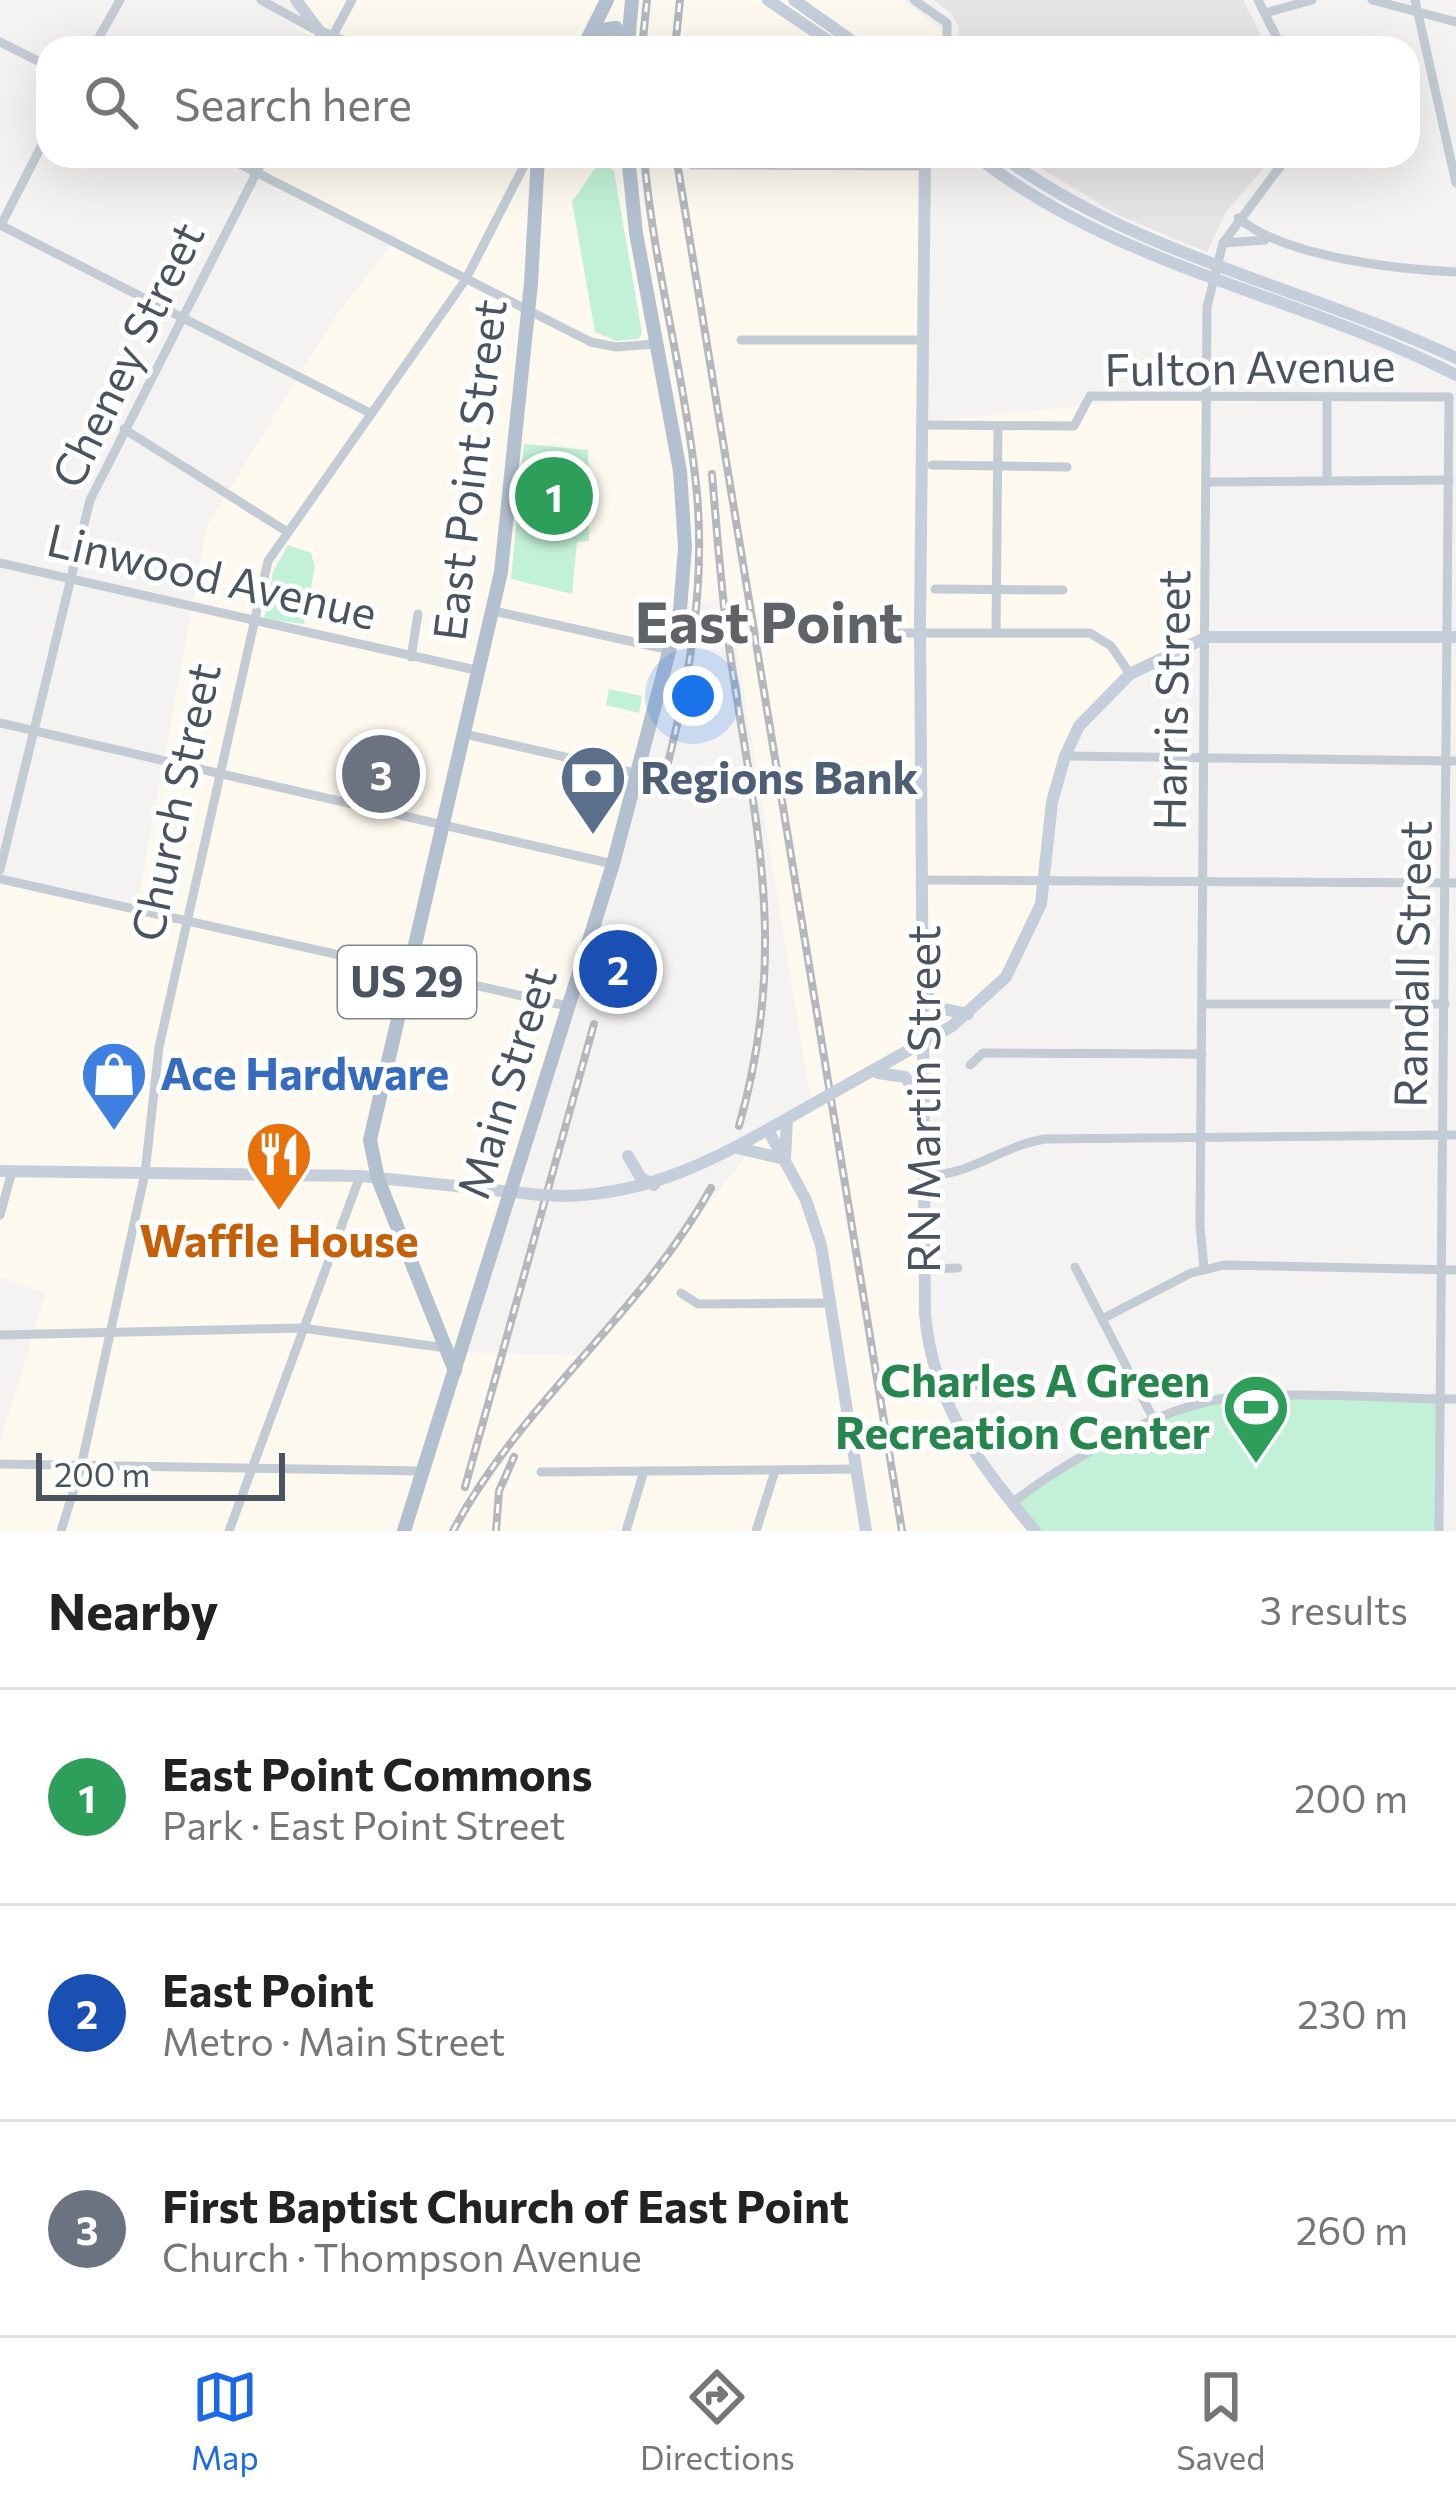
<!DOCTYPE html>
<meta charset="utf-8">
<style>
:root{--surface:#fff;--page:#f2f2f2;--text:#222;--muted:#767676;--line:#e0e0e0;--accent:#1a69e7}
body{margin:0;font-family:Commissioner,sans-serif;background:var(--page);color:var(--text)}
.scale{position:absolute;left:36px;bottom:30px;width:249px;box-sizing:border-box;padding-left:12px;border:6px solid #4a5460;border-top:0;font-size:33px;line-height:42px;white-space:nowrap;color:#4a5460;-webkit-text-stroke:9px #fff;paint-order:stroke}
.you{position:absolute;left:693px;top:696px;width:42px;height:42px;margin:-30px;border:9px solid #fff;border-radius:50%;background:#1a73e8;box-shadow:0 0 0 18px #1a73e833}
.badge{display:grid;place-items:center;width:78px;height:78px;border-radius:50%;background:var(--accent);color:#fff;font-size:39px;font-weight:700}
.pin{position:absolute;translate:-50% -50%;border:6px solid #fff;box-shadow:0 3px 12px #0006}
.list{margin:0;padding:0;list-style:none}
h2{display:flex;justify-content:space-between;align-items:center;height:156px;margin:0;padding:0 48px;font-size:51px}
h2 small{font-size:39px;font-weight:400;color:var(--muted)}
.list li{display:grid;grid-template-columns:78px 1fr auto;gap:36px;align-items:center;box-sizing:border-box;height:216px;padding:0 48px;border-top:3px solid var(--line)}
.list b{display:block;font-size:45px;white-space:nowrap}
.list p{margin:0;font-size:39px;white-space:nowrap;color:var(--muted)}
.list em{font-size:39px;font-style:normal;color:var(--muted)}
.icon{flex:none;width:66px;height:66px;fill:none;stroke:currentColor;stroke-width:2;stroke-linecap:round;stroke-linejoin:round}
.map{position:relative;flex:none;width:1456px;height:1531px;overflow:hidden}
.search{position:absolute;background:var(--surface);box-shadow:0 12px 48px #0002;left:36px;right:36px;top:36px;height:132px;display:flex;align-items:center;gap:30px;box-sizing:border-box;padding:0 42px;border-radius:36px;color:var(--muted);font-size:45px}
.sheet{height:804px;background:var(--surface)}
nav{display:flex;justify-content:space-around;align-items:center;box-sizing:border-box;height:168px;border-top:3px solid var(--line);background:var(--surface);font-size:33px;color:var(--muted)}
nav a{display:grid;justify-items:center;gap:6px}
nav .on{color:var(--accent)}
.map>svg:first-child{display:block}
.commercial{fill:#fdf9ee;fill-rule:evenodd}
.education{fill:#e6e4e4}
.green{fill:#c2f1d7}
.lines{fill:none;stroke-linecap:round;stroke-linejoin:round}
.street{stroke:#c3ccd4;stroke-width:9}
.secondary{stroke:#c5cedb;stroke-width:12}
.primary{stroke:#b3c0d0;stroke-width:14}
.rail-casing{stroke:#b5b7bd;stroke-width:8}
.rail{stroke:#fff;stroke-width:3;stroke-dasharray:9;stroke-linecap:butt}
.secondary-bridge{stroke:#c5cedb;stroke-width:12}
.labels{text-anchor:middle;stroke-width:10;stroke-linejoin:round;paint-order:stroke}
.shield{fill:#fff;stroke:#808790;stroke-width:3}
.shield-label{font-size:42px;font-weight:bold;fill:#4a5460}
.street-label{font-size:45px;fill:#4a5460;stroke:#fff}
.service-label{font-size:45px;font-weight:bold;fill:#4e5e75;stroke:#fff;text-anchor:start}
.shop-label{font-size:45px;font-weight:bold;fill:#366cbe;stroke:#fff;text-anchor:start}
.food-label{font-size:45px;font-weight:bold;fill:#c56008;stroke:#fff}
.leisure-label{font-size:45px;font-weight:bold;fill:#27864d;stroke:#fff;text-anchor:end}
.district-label{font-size:57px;font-weight:bold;fill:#5f6267;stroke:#fff}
</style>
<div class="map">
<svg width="1456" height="1531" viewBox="0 0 1456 1531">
<rect width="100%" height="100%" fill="#f5f3f2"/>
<g class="commercial">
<path d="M296 0H901L943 31 941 48H331L333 43 296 30Z"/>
<path d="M266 156H917L926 421 1206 394V633L1114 687 1071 747 1049 801 1045 877 1028 942 985 1002 920 1041 926 1328 959 1432 1032 1531H0V1443L46 1293 0 1277V876L137 907 207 526 337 314 398 236 255 174ZM728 596 811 1100 768 1128 590 1356 460 1352 519 1194 685 607Z"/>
</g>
<g class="education">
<path d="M933 0H1243L1267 48H957L959 27 951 13Z"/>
<path d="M1021 156H1274L1226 212 1207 252 1118 215Z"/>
</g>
<g class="green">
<path d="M600 161 614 171 642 333 638 339 616 341 595 332 572 202Z"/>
<path d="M524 444 588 450 589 541 577 542 572 594 511 579Z"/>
<path d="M288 545 311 553 315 566 304 624 264 619 273 572Z"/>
<path d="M609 689 642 696 639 713 606 705Z"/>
<path d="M1219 1393 1436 1403 1437 1531H1032L1008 1502 1138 1426Z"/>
</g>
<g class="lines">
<g class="street">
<path d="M261 0 314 29"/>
<path d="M914 0 947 23V48"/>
<path d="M1258 0 1282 48"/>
<path d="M1372 0 1456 22"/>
<path d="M1415 0 1456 183"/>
<path d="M1265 13 1312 0"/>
<path d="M0 42 48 66"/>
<path d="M93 48 120 0"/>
<path d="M326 48 352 0"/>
<path d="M224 156 591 342 616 347 656 344"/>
<path d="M692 165 924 166"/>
<path d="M1238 218C1286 257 1393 269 1456 272"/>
<path d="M0 225 370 413"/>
<path d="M1 225 48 133"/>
<path d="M1223 243 1265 240"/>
<path d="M741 340H923"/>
<path d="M1327 398V481"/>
<path d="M922 425 1074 426 1090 396 1449 397 1439 1531"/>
<path d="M124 429 286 531"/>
<path d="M932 465 1067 467"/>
<path d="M1207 482 1449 480"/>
<path d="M0 563 480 671"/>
<path d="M935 589 1063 590"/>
<path d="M494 611 670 650"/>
<path d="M829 633H1090L1111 646 1130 674"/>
<path d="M996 633 998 426"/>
<path d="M411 657 418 614"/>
<path d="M0 723 613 864"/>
<path d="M465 734 639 774"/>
<path d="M1065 756 1456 761"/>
<path d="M0 870 90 500 265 156"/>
<path d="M0 879 567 1006"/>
<path d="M923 880 1456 883"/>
<path d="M1202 1004H1445"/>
<path d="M970 1065 983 1053 1202 1054"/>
<path d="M924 1176C970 1176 1001 1146 1045 1139L1456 1135"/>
<path d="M0 1215 12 1171"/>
<path d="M1075 1267 1155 1422"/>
<path d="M1204 1268 1200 1226 1207 307 1223 243 1288 156"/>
<path d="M924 1269 958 1268"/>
<path d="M681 1293 698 1304 831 1303"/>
<path d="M1102 1319 1191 1273 1224 1265 1456 1270"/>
<path d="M0 1335 302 1328 446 1348"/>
<path d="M942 1398 988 1381"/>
<path d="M0 1464 423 1471"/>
<path d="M541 1472 856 1469"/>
<path d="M1012 1503C1059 1466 1149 1414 1207 1402 1272 1388 1386 1399 1456 1399"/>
<path d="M61 1531 81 1467 145 1173 159 1047 268 561 466 279 529 156"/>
<path d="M229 1531 360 1176"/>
<path d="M626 1531 644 1471"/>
<path d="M756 1531 775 1471"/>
</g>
<g class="secondary">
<path d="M296 0 320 32 358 48"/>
<path d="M768 0 839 48"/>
<path d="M794 0 862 48"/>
<path d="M925 156 920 625 925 1314C933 1405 979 1463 1035 1531"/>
<path d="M976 156C1119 268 1297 294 1456 375"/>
<path d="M1002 156C1137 256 1306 287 1456 358"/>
<path d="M925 993 938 1008 968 1014"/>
<path d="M878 1073 905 1077 922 1100"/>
<path d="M852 1082 952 1026 1006 977 1041 904 1052 802 1065 756 1079 726 1130 674 1207 637H1456"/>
<path d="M768 1130 806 1200 821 1245 866 1531"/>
<path d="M737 1148 785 1159"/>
<path d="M628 1156 641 1178 654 1185"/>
<path d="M785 1158 787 1119"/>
<path d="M0 1171 360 1176 541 1195"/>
<path d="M562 1196C654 1195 721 1156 799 1112"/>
</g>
<g class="primary">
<path d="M593 31 616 28 628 48"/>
<path d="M628 43 632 0"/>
<path d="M583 48 607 0"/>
<path d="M455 1371 378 1179 370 1140 501 572 531 283 538 156"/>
<path d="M404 1531 613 864 680 610 685 547 680 471 636 233 628 156"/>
</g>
<defs>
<g id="rail">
<path d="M642 48 647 0"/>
<path d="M675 48 680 0"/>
<path d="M644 156C653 263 683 368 695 475 708 581 689 684 662 786"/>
<path d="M676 156 902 1531"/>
<path d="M712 474C717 532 721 590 729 647 755 824 790 947 739 1126"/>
<path d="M465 1487 594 1024"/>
<path d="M453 1531C520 1404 641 1314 711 1188"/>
<path d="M496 1531 499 1491 514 1457"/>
</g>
</defs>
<use href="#rail" class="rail-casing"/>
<use href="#rail" class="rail"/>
<g class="secondary-bridge">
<path d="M799 1112 852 1082"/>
<path d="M541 1195 562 1196"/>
</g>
</g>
<defs>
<symbol id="bank-pin" viewBox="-11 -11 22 30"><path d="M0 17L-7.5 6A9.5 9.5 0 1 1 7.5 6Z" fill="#5c6f8a" stroke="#fff"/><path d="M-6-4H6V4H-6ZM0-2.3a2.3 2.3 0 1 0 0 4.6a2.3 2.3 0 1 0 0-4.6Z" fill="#fff"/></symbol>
<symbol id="shop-pin" viewBox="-11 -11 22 30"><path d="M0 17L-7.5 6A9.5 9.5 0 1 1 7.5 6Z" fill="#3f7fe0" stroke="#fff"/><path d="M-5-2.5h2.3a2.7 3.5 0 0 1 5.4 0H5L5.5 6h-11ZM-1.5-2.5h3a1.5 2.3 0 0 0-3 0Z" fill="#fff"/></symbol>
<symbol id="restaurant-pin" viewBox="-11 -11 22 30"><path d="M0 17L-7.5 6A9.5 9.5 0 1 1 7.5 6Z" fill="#e8710a" stroke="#fff"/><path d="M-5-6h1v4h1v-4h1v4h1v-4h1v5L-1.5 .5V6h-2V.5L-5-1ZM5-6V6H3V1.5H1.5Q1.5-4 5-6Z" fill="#fff"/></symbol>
<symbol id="stadium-pin" viewBox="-11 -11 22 30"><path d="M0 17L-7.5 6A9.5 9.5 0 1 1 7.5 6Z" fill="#2e9e5b" stroke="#fff"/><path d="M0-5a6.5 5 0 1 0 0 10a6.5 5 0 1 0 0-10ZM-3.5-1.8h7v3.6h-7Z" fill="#fff"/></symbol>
</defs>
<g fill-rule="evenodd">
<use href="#bank-pin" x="555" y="740" width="76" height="104"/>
<use href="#shop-pin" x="76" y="1036" width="76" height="104"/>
<use href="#restaurant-pin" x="241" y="1116" width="76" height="104"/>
<use href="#stadium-pin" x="1218" y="1369" width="76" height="104"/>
</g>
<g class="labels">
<rect class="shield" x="338" y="946" width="138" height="72" rx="9"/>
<g class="shield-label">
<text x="407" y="997">US 29</text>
</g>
<g class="street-label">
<text transform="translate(128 355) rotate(-64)" y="16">Cheney Street</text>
<text transform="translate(1250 368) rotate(-1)" y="16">Fulton Avenue</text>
<text transform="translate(470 470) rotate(-83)" y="16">East Point Street</text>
<text transform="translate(212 577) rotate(13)" y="16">Linwood Avenue</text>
<text transform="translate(1172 700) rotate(-89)" y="16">Harris Street</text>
<text transform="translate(176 802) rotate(-78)" y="16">Church Street</text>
<text transform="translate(1413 964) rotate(-89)" y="16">Randall Street</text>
<text transform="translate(507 1083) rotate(-73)" y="16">Main Street</text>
<text transform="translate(924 1099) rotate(-90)" y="16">RN Martin Street</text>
</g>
<g class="service-label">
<text x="640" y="794">Regions Bank</text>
</g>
<g class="shop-label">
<text x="160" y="1090">Ace Hardware</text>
</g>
<g class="food-label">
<text x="279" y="1257">Waffle House</text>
</g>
<g class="leisure-label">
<text x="1210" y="1397">Charles A Green<tspan x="1210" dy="52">Recreation Center</tspan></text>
</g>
<g class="district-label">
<text x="769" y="643">East Point</text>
</g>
</g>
</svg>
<div class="scale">200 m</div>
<div class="you"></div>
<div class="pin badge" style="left:554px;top:496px;background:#2e9e5b">1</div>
<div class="pin badge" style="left:618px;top:969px;background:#1a4fb4">2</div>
<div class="pin badge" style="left:381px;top:774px;background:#6b7280">3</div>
<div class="search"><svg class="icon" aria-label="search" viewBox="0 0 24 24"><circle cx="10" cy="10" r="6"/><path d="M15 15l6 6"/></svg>Search here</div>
</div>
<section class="sheet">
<h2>Nearby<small>3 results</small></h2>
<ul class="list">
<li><span class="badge" style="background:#2e9e5b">1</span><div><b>East Point Commons</b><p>Park · East Point Street</p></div><em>200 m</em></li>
<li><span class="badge" style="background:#1a4fb4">2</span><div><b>East Point</b><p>Metro · Main Street</p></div><em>230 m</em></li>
<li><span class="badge" style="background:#6b7280">3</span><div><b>First Baptist Church of East Point</b><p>Church · Thompson Avenue</p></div><em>260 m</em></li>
</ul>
</section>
<nav>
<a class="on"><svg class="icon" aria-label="map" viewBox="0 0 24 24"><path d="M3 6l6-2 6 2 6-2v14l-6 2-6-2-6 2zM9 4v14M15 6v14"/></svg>Map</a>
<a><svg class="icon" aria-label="directions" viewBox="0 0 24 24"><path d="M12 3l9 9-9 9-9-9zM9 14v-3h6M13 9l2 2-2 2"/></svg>Directions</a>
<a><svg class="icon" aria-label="saved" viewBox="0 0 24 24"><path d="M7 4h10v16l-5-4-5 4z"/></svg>Saved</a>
</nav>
